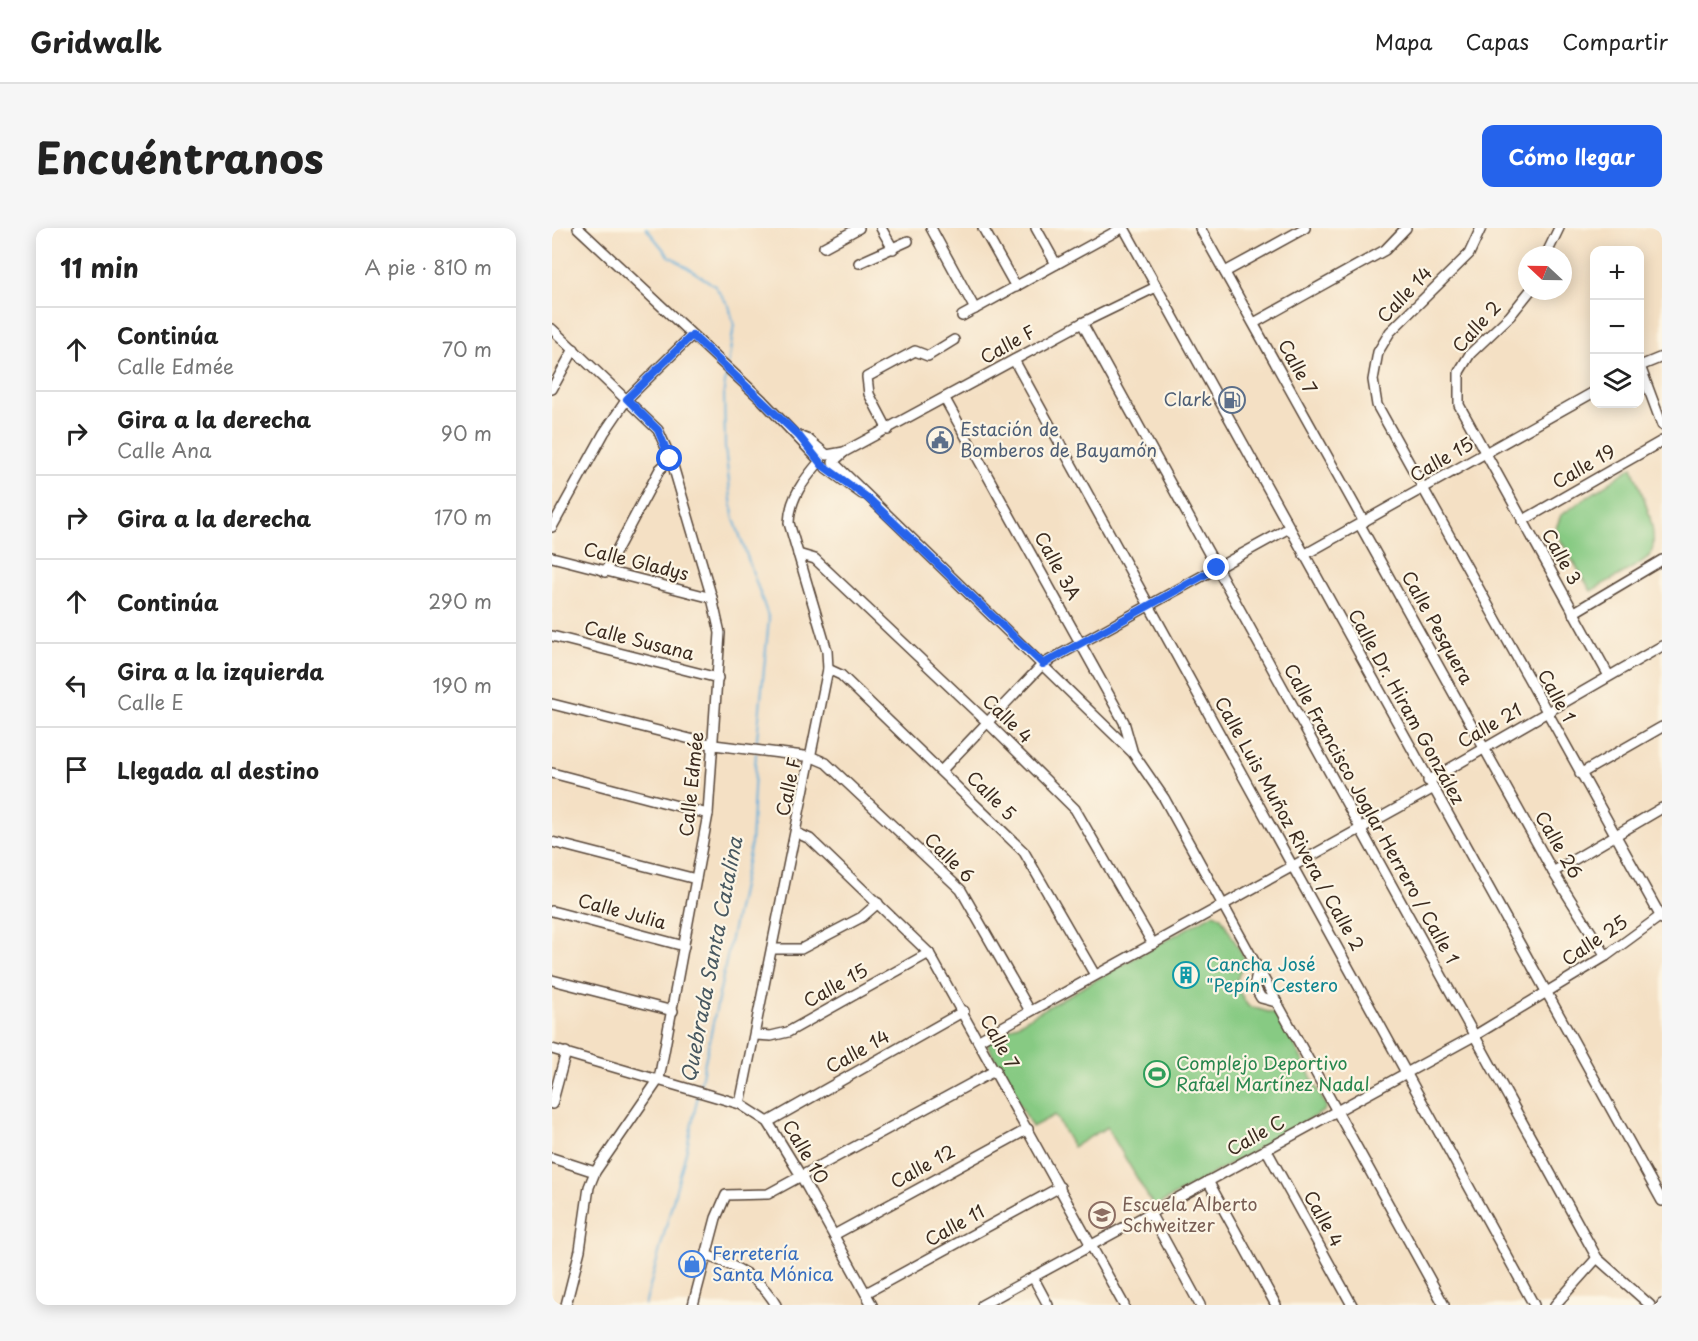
<!DOCTYPE html>
<html lang="es">
<meta charset="utf-8">
<style>
:root{--surface:#fff;--page:#f6f6f6;--text:#222;--muted:#767676;--line:#e0e0e0;--accent:#2563eb}
body{margin:0;font-family:"Playpen Sans",sans-serif;background:var(--page);color:var(--text)}
.controls{position:absolute;right:18px;top:18px;display:grid;overflow:hidden;border-radius:12px;box-shadow:0 3px 15px #0003}
.controls button{width:54px;height:54px;display:grid;place-items:center;padding:0;border:0;border-bottom:2px solid var(--line);background:var(--surface);color:var(--text);font:30px sans-serif}
.compass{position:absolute;left:966px;top:18px;width:54px;height:54px;border-radius:50%;background:var(--surface);box-shadow:0 3px 15px #0003;rotate:292deg}
.stop{position:absolute;width:18px;height:18px;margin:-14px;border:4px solid #2563eb;border-radius:50%;background:#fff}
.stop.end{background:#2563eb;border-color:#fff;box-shadow:0 2px 6px #0008}
.list{margin:0;padding:0;list-style:none}
h2{display:flex;justify-content:space-between;align-items:center;height:78px;margin:0;padding:0 24px;font-size:26px}
h2 small{font-size:20px;font-weight:400;color:var(--muted)}
.list li{display:grid;grid-template-columns:39px 1fr auto;gap:18px;align-items:center;box-sizing:border-box;height:84px;padding:0 24px;border-top:2px solid var(--line)}
.list b{display:block;font-size:22px;white-space:nowrap}
.list p{margin:0;font-size:20px;white-space:nowrap;color:var(--muted)}
.list em{font-size:20px;font-style:normal;color:var(--muted)}
.icon{flex:none;width:33px;height:33px;fill:none;stroke:currentColor;stroke-width:2;stroke-linecap:round;stroke-linejoin:round}
.map{position:relative;flex:none;width:1110px;height:1077px;overflow:hidden;border-radius:12px}
header{display:flex;align-items:center;gap:36px;box-sizing:border-box;height:84px;padding:0 30px;background:var(--surface);border-bottom:2px solid var(--line)}
header strong{font-size:28px}
nav{display:flex;gap:33px;margin-inline-start:auto;font-size:21px}
.intro{display:flex;align-items:center;justify-content:space-between;box-sizing:border-box;height:144px;padding:0 36px}
h1{margin:0;font-size:42px}
.button{padding:15px 27px;border-radius:12px;background:var(--accent);color:#fff;font-size:21px;font-weight:700}
main{display:flex;gap:36px;padding:0 36px}
aside{flex:1;background:var(--surface);border-radius:12px;box-shadow:0 3px 15px #0003}
.map>svg:first-child{display:block}
.green{fill:#87ca83;stroke:#617a50;stroke-width:1.5}
.lines{fill:none;stroke-linecap:round;stroke-linejoin:round}
.stream{stroke:#60adda;stroke-width:2}
.minor-casing{stroke:#574537;stroke-width:12}
.minor{stroke:#fff;stroke-width:9}
.route{stroke:#2563eb;stroke-width:8}
.labels{text-anchor:middle;stroke-width:4.5;stroke-linejoin:round;paint-order:stroke}
.street-label{font-size:18px;fill:#3b2a1e;stroke:#fcf5e5}
.service-label{font-size:18px;fill:#4e5e75;stroke:#fcf5e5;text-anchor:end}
.culture-label{font-size:18px;fill:#0d838f;stroke:#fcf5e5;text-anchor:start}
.leisure-label{font-size:18px;fill:#27864d;stroke:#fcf5e5;text-anchor:start}
.education-label{font-size:18px;fill:#785e54;stroke:#fcf5e5;text-anchor:start}
.shop-label{font-size:18px;fill:#366cbe;stroke:#fcf5e5;text-anchor:start}
.water-label{font-size:20px;font-style:italic;fill:#485860;stroke:#fcf5e5}
</style>
<header>
<strong>Gridwalk</strong>
<nav><a>Mapa</a><a>Capas</a><a>Compartir</a></nav>
</header>
<div class="intro"><h1>Encuéntranos</h1><a class="button">Cómo llegar</a></div>
<main>
<aside>
<h2>11 min<small>A pie · 810 m</small></h2>
<ul class="list">
<li><svg class="icon" aria-label="ahead" viewBox="0 0 24 24"><path d="M12 20V5M6 11l6-6 6 6"/></svg><div><b>Continúa</b><p>Calle Edmée</p></div><em>70 m</em></li>
<li><svg class="icon" aria-label="right" viewBox="0 0 24 24"><path d="M7 20v-9h11M14 6l5 5-5 5"/></svg><div><b>Gira a la derecha</b><p>Calle Ana</p></div><em>90 m</em></li>
<li><svg class="icon" aria-label="right" viewBox="0 0 24 24"><path d="M7 20v-9h11M14 6l5 5-5 5"/></svg><div><b>Gira a la derecha</b></div><em>170 m</em></li>
<li><svg class="icon" aria-label="ahead" viewBox="0 0 24 24"><path d="M12 20V5M6 11l6-6 6 6"/></svg><div><b>Continúa</b></div><em>290 m</em></li>
<li><svg class="icon" aria-label="left" viewBox="0 0 24 24"><path d="M17 20v-9H6M10 6l-5 5 5 5"/></svg><div><b>Gira a la izquierda</b><p>Calle E</p></div><em>190 m</em></li>
<li><svg class="icon" aria-label="arrive" viewBox="0 0 24 24"><path d="M6 21V4h12l-3 4 3 4H6"/></svg><div><b>Llegada al destino</b></div></li>
</ul>
</aside>
<div class="map">
<svg width="1110" height="1077" viewBox="0 0 1110 1077">
<rect width="100%" height="100%" fill="#fcf5e5"/>
<filter id="ink" filterUnits="userSpaceOnUse"><feTurbulence type="fractalNoise" baseFrequency=".0167" numOctaves="2"/><feDisplacementMap in="SourceGraphic" scale="12" xChannelSelector="R" yChannelSelector="G"/><feConvolveMatrix kernelMatrix="1 2 1 2 8 2 1 2 1" color-interpolation-filters="sRGB"/></filter>
<filter id="wash" filterUnits="userSpaceOnUse"><feTurbulence type="fractalNoise" baseFrequency=".008" numOctaves="4" result="noise"/><feDisplacementMap in="SourceGraphic" scale="24" xChannelSelector="R" yChannelSelector="G"/><feGaussianBlur stdDeviation="1.35" result="paint"/><feColorMatrix in="noise" values="0 0 0 0 0 0 0 0 0 0 0 0 0 0 0 0 0 1.4 0 .05"/><feComposite in="paint" operator="in"/></filter>
<g filter="url(#wash)">
<rect width="100%" height="100%" fill="#f4e0c4"/>
<g class="green">
<path d="M1080 239C1087 258 1110 308 1098 327 1093 335 1050 356 1039 363L1003 303 1009 287Z"/>
<path d="M662 685 669 689 693 731 683 757 696 778 727 787 774 878 772 883 602 979 555 899 521 919 503 887 480 899 434 814Z"/>
</g>
<g class="lines">
<g class="stream">
<path d="M94 0 116 27 162 57 177 78 182 97 176 137"/>
<path d="M175 143 172 161 173 220 181 288 217 391 204 520"/>
<path d="M147 862 199 615 204 525"/>
<path d="M93 1077 134 924 146 867"/>
</g>
</g>
</g>
<g filter="url(#ink)">
<g class="lines">
<defs>
<g id="minor">
<path d="M26 0 210 172 268 233C252 252 238 269 237 295L275 423 276 441 188 876"/>
<path d="M329 0 341 21"/>
<path d="M379 0 423 81"/>
<path d="M431 0 464 59"/>
<path d="M484 0 504 36"/>
<path d="M572 0 1110 973"/>
<path d="M648 0 812 294"/>
<path d="M929 0 917 26 838 104 826 124 821 152 825 177 1110 691"/>
<path d="M1109 0 1110 1"/>
<path d="M272 19 307 0"/>
<path d="M994 27 1007 0"/>
<path d="M307 35 356 13"/>
<path d="M673 44 753 0"/>
<path d="M978 63 958 88 918 126 907 144V177L1057 448"/>
<path d="M410 88 570 0"/>
<path d="M530 95 1045 1030 1098 1077"/>
<path d="M702 95 833 22 854 0"/>
<path d="M0 101 106 202 119 231 160 370 168 405 156 586 107 851 43 944 37 959 28 1022 14 1077"/>
<path d="M462 132 982 1077"/>
<path d="M1088 138 1110 197"/>
<path d="M1088 138 1110 129"/>
<path d="M0 161 22 121"/>
<path d="M393 171 572 494 580 522"/>
<path d="M336 202 317 166 315 149 363 123 376 128 402 112"/>
<path d="M247 208 257 212 275 227 292 224 530 95 604 59"/>
<path d="M292 224 281 234 581 525 612 570 892 1077"/>
<path d="M274 240 310 266"/>
<path d="M970 293 1110 213"/>
<path d="M808 297 1001 644 1054 728"/>
<path d="M0 299 52 205 75 171 140 107"/>
<path d="M246 326 263 331 435 494 523 581 601 716"/>
<path d="M752 327 1042 164"/>
<path d="M0 329 160 370"/>
<path d="M53 344 108 241 119 231"/>
<path d="M1021 385 1110 332"/>
<path d="M0 408 166 450"/>
<path d="M276 441 289 447 472 624 543 747"/>
<path d="M0 476 162 517 260 529 274 535 409 662 478 783"/>
<path d="M390 542 491 436 737 300"/>
<path d="M0 545 156 586"/>
<path d="M1028 546 1110 499"/>
<path d="M876 553 1110 418"/>
<path d="M245 605 258 611 377 725 572 1077"/>
<path d="M0 614 144 651"/>
<path d="M1001 644 1110 580"/>
<path d="M0 683 132 718"/>
<path d="M221 721H249L310 689 326 675"/>
<path d="M706 741 702 758 709 770 724 774"/>
<path d="M0 752 121 783"/>
<path d="M204 807 219 808 236 804 377 725"/>
<path d="M427 812 880 561"/>
<path d="M0 821 188 876 216 894 249 948 320 1077"/>
<path d="M0 876 14 824"/>
<path d="M216 894 412 783"/>
<path d="M714 921 800 1077"/>
<path d="M0 930 43 944"/>
<path d="M656 953 724 1077"/>
<path d="M598 985 648 1077"/>
<path d="M282 1007 476 901"/>
<path d="M154 1027C183 1038 208 1049 224 1077"/>
<path d="M481 1049 496 1077"/>
<path d="M314 1065 508 959"/>
<path d="M141 1077 164 990 174 967 216 966 444 842"/>
<path d="M430 1077 922 808 1054 728 1110 687"/>
<path d="M1003 1077 1045 1030"/>
<path d="M1110 1077V1076"/>
</g>
</defs>
<use href="#minor" class="minor-casing"/>
<use href="#minor" class="minor"/>
</g>
</g>
<g class="lines" filter="url(#ink)">
<path class="route" d="M118 231 106 202 75 171 140 107 247 208 270 237 317 271 491 436 665 340"/>
</g>
<defs>
<symbol id="fuel-ring" viewBox="-11 -11 22 22"><circle r="9.5" fill="#fcf5e5" stroke="#5c6f8a" stroke-width="1.5"/><path d="M-5.5-6h7V0h2V4h1.3V-2.5L3-4.5l.8-.8L6-3V5H2.5V1h-1V6h-7ZM-4.2-4.7v3.2H.2V-4.7Z" fill="#5c6f8a"/></symbol>
<symbol id="civic-ring" viewBox="-11 -11 22 22"><circle r="9.5" fill="#fcf5e5" stroke="#5c6f8a" stroke-width="1.5"/><path d="M-.6-6.5H3V-4.5H.6V-3L4-1V1h2V6H-6V1h2V-1L-.6-3ZM-1.2 2.5V6h2.4V2.5Z" fill="#5c6f8a"/></symbol>
<symbol id="building-ring" viewBox="-11 -11 22 22"><circle r="9.5" fill="#fcf5e5" stroke="#0f9aa8" stroke-width="1.5"/><path d="M-4-6H4V6H1V3H-1V6H-4ZM-2.5-4.3h1.7v1.8h-1.7ZM.8-4.3h1.7v1.8H.8ZM-2.5-1h1.7V.8h-1.7ZM.8-1h1.7V.8H.8Z" fill="#0f9aa8"/></symbol>
<symbol id="stadium-ring" viewBox="-11 -11 22 22"><circle r="9.5" fill="#fcf5e5" stroke="#2e9e5b" stroke-width="1.5"/><path d="M0-5a6.5 5 0 1 0 0 10a6.5 5 0 1 0 0-10ZM-3.5-1.8h7v3.6h-7Z" fill="#2e9e5b"/></symbol>
<symbol id="school-ring" viewBox="-11 -11 22 22"><circle r="9.5" fill="#fcf5e5" stroke="#8d6e63" stroke-width="1.5"/><path d="M0-5L7-2L0 1L-7-2ZM-4 1L0 2.5L4 1V4Q0 6-4 4Z" fill="#8d6e63"/></symbol>
<symbol id="shop-ring" viewBox="-11 -11 22 22"><circle r="9.5" fill="#fcf5e5" stroke="#3f7fe0" stroke-width="1.5"/><path d="M-5-2.5h2.3a2.7 3.5 0 0 1 5.4 0H5L5.5 6h-11ZM-1.5-2.5h3a1.5 2.3 0 0 0-3 0Z" fill="#3f7fe0"/></symbol>
</defs>
<g fill-rule="evenodd">
<use href="#fuel-ring" x="665" y="157" width="30" height="30"/>
<use href="#civic-ring" x="373" y="197" width="30" height="30"/>
<use href="#building-ring" x="619" y="732" width="30" height="30"/>
<use href="#stadium-ring" x="590" y="831" width="30" height="30"/>
<use href="#school-ring" x="535" y="972" width="30" height="30"/>
<use href="#shop-ring" x="125" y="1021" width="30" height="30"/>
</g>
<g class="labels">
<g class="street-label">
<text transform="translate(853 67) rotate(-46)" y="6">Calle 14</text>
<text transform="translate(925 99) rotate(-48)" y="6">Calle 2</text>
<text transform="translate(456 117) rotate(-29)" y="6">Calle F</text>
<text transform="translate(745 139) rotate(61)" y="6">Calle 7</text>
<text transform="translate(890 232) rotate(-30)" y="6">Calle 15</text>
<text transform="translate(1032 239) rotate(-30)" y="6">Calle 19</text>
<text transform="translate(1009 329) rotate(61)" y="6">Calle 3</text>
<text transform="translate(84 334) rotate(14)" y="6">Calle Gladys</text>
<text transform="translate(505 338) rotate(61)" y="6">Calle 3A</text>
<text transform="translate(885 400) rotate(61)" y="6">Calle Pesquera</text>
<text transform="translate(87 413) rotate(14)" y="6">Calle Susana</text>
<text transform="translate(1004 468) rotate(61)" y="6">Calle 1</text>
<text transform="translate(854 479) rotate(61)" y="6">Calle Dr. Hiram González</text>
<text transform="translate(455 491) rotate(44)" y="6">Calle 4</text>
<text transform="translate(938 498) rotate(-30)" y="6">Calle 21</text>
<text transform="translate(140 556) rotate(-84)" y="6">Calle Edmée</text>
<text transform="translate(237 559) rotate(-78)" y="6">Calle F</text>
<text transform="translate(439 568) rotate(45)" y="6">Calle 5</text>
<text transform="translate(819 586) rotate(61)" y="6">Calle Francisco Joglar Herrero / Calle 1</text>
<text transform="translate(737 596) rotate(61)" y="6">Calle Luis Muñoz Rivera / Calle 2</text>
<text transform="translate(1006 617) rotate(60)" y="6">Calle 26</text>
<text transform="translate(397 630) rotate(45)" y="6">Calle 6</text>
<text transform="translate(70 684) rotate(15)" y="6">Calle Julia</text>
<text transform="translate(1043 713) rotate(-34)" y="6">Calle 25</text>
<text transform="translate(284 758) rotate(-29)" y="6">Calle 15</text>
<text transform="translate(447 814) rotate(61)" y="6">Calle 7</text>
<text transform="translate(306 824) rotate(-29)" y="6">Calle 14</text>
<text transform="translate(704 908) rotate(-29)" y="6">Calle C</text>
<text transform="translate(253 924) rotate(59)" y="6">Calle 10</text>
<text transform="translate(371 939) rotate(-29)" y="6">Calle 12</text>
<text transform="translate(771 991) rotate(61)" y="6">Calle 4</text>
<text transform="translate(403 998) rotate(-29)" y="6">Calle 11</text>
</g>
<g class="service-label">
<text x="660" y="178">Clark</text>
<text x="408" y="208" text-anchor="start">Estación de<tspan x="408" dy="21">Bomberos de Bayamón</tspan></text>
</g>
<g class="culture-label">
<text x="654" y="743">Cancha José<tspan x="654" dy="21">"Pepín" Cestero</tspan></text>
</g>
<g class="leisure-label">
<text x="624" y="842">Complejo Deportivo<tspan x="624" dy="21">Rafael Martínez Nadal</tspan></text>
</g>
<g class="education-label">
<text x="570" y="983">Escuela Alberto<tspan x="570" dy="21">Schweitzer</tspan></text>
</g>
<g class="shop-label">
<text x="160" y="1032">Ferretería<tspan x="160" dy="21">Santa Mónica</tspan></text>
</g>
<g class="water-label">
<text transform="translate(160 732) rotate(-79)" y="7">Quebrada Santa Catalina</text>
</g>
</g>
</svg>
<div class="controls">
<button>+</button>
<button>−</button>
<button><svg class="icon" aria-label="layers" viewBox="0 0 24 24"><path d="M12 4l9 5-9 5-9-5zM3 14l9 5 9-5"/></svg></button>
</div>
<svg class="compass" viewBox="-18 -18 36 36"><path d="M0-13l5 13h-10z" fill="#e53935"/><path d="M0 13l5-13h-10z" fill="#767676"/></svg>
<div class="stop" style="left:118px;top:231px"></div>
<div class="stop end" style="left:665px;top:340px"></div>
</div>
</main>
